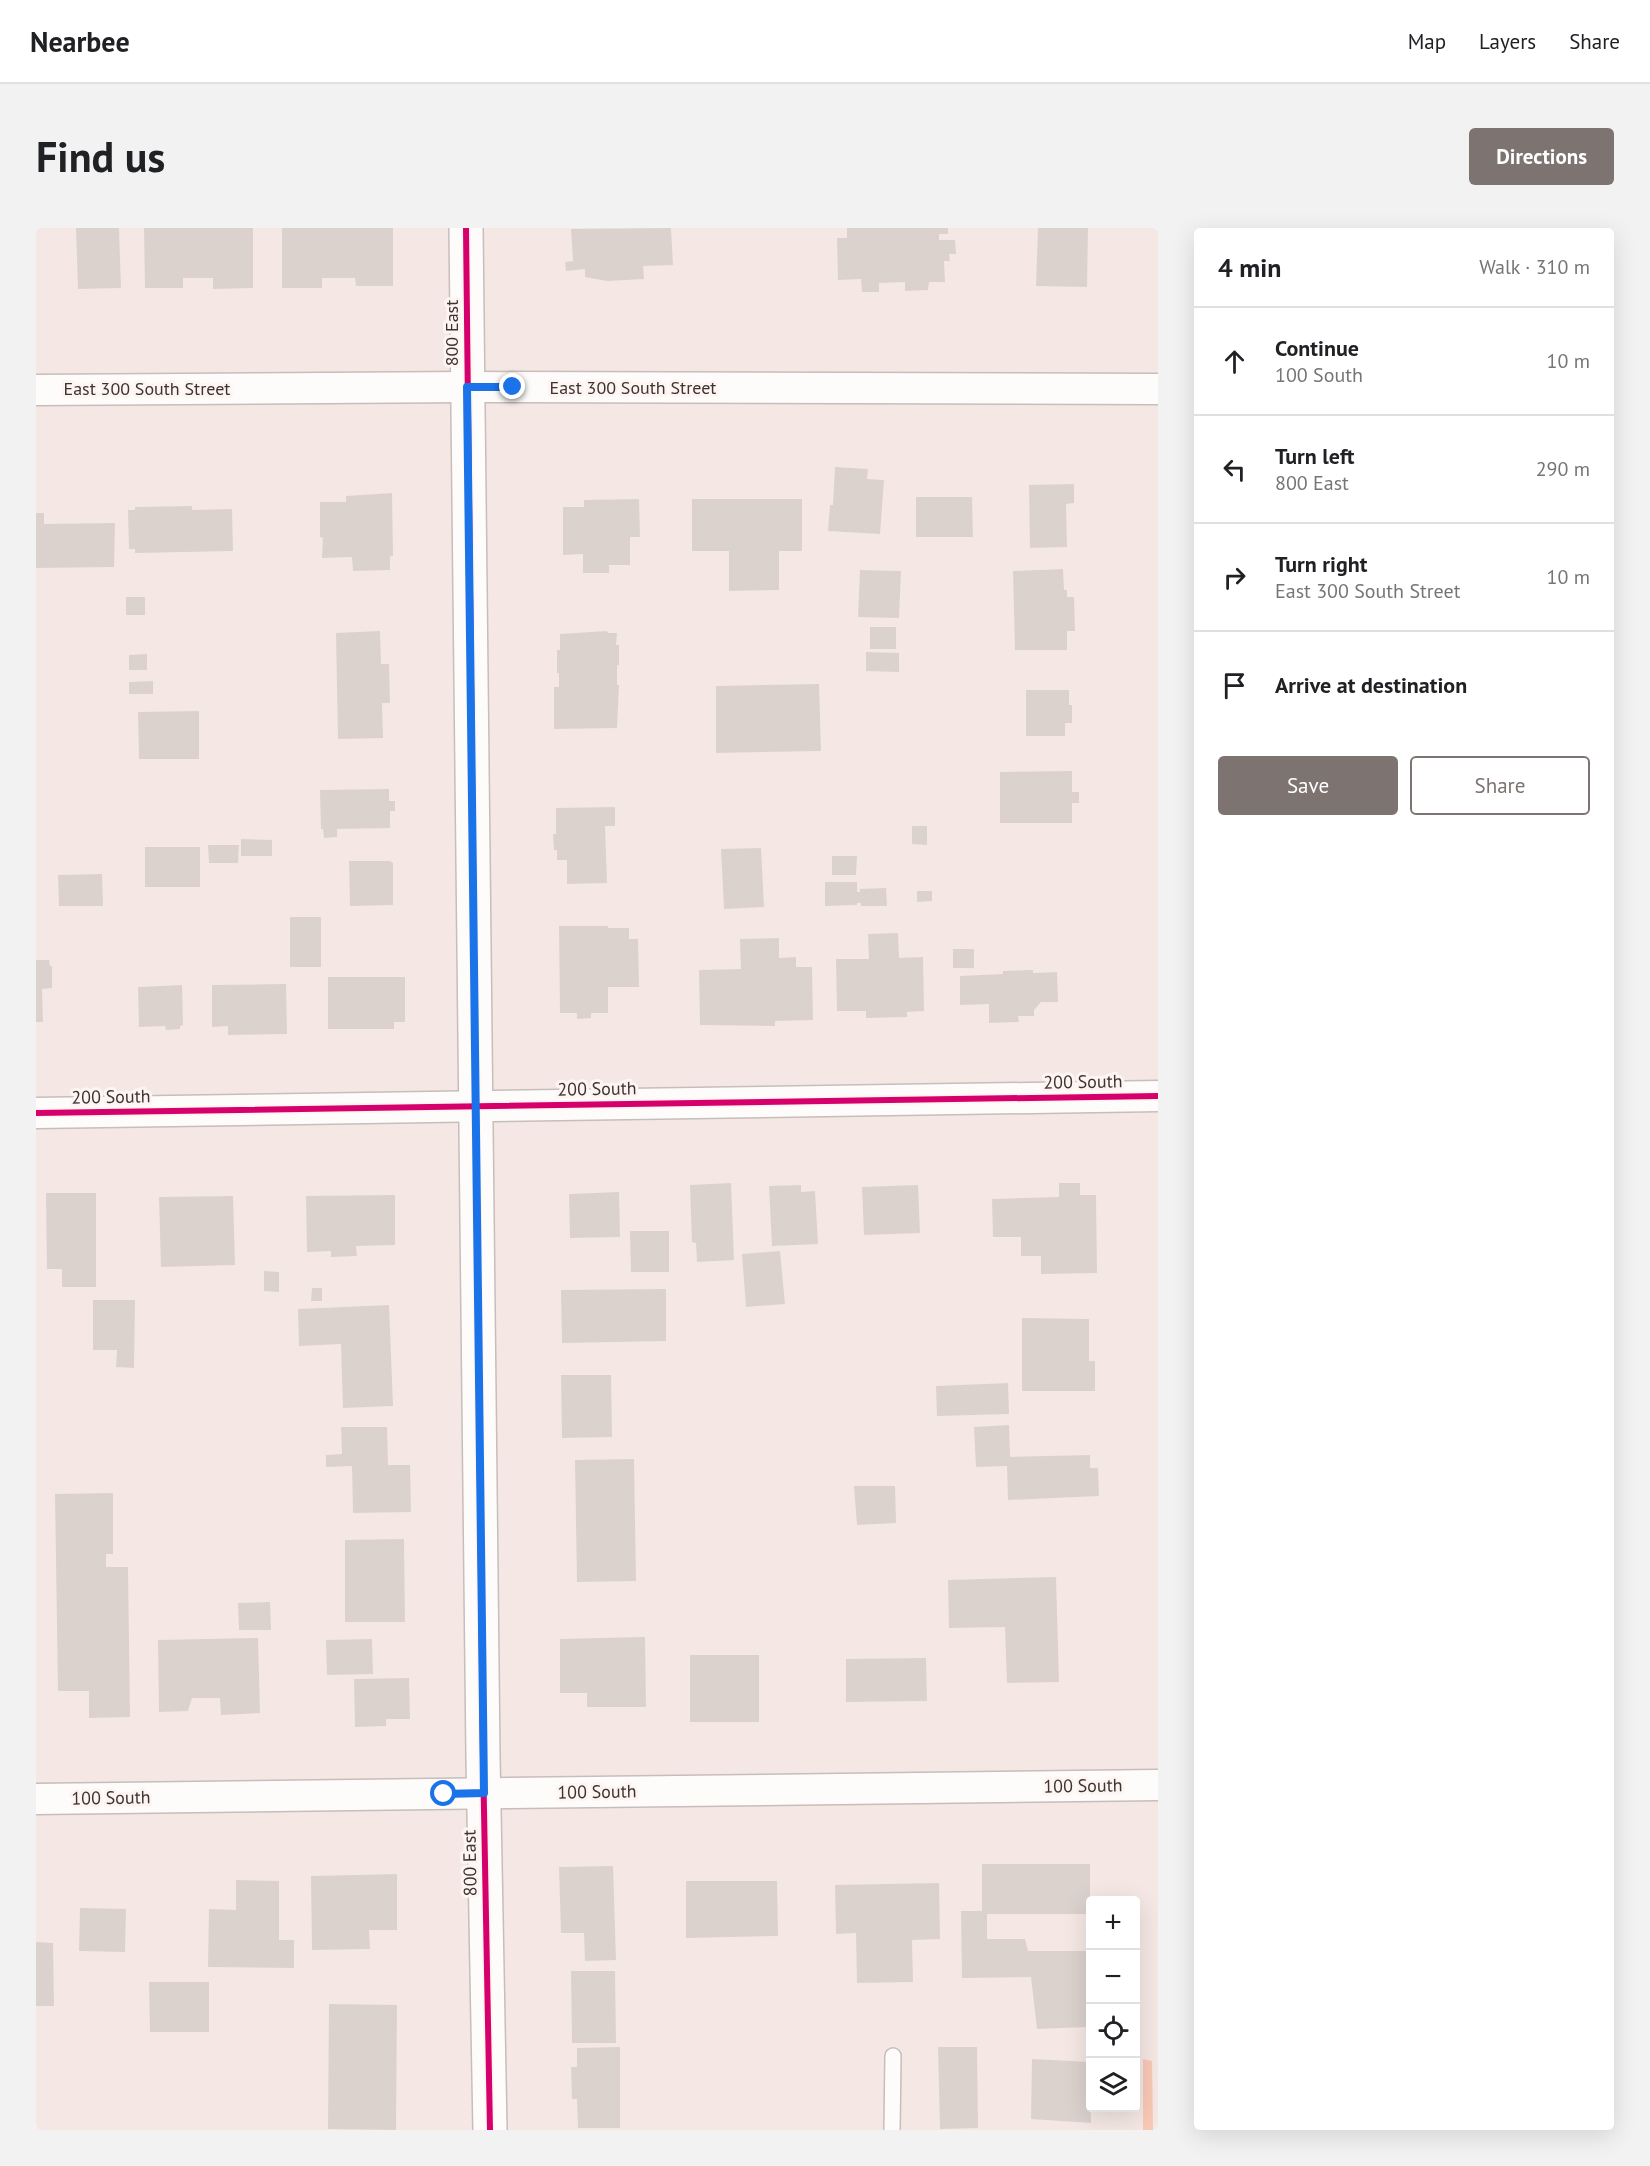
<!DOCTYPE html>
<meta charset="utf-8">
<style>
:root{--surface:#fff;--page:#f2f2f2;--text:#202124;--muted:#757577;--line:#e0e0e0;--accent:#7d7370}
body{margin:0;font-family:"PT Sans",sans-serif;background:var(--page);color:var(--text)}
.controls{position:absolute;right:18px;bottom:18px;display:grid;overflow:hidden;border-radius:6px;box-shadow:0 6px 24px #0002}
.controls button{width:54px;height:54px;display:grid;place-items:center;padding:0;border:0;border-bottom:2px solid var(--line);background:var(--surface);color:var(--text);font:30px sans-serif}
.stop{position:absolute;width:18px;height:18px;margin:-14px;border:4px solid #1a73e8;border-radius:50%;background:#fff}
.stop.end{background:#1a73e8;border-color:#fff;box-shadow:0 2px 6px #0008}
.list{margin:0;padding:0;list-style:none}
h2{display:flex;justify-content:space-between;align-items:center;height:78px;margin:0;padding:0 24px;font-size:26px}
h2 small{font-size:20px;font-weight:400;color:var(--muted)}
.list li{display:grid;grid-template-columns:39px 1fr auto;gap:18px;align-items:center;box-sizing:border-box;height:108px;padding:0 24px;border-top:2px solid var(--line)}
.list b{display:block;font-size:22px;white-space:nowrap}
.list p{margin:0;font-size:20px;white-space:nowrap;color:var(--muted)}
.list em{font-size:20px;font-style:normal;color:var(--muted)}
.actions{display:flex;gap:12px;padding:18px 24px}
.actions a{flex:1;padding:14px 0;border:2px solid var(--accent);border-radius:6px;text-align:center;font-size:21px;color:var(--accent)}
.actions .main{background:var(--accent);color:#fff}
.icon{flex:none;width:33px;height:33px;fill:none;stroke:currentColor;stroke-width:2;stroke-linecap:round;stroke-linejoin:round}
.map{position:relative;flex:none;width:1122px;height:1902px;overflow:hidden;border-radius:6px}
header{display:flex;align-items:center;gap:36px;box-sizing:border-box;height:84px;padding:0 30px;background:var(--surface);border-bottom:2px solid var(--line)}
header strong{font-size:28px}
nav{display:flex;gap:33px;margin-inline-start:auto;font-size:21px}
.intro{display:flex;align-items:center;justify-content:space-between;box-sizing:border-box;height:144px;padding:0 36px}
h1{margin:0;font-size:42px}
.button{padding:15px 27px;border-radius:6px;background:var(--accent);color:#fff;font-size:21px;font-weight:700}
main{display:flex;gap:36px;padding:0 36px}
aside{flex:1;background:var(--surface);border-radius:6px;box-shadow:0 6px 24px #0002}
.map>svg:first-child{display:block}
.green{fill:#f9c8b7}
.building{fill:#dbd2ce}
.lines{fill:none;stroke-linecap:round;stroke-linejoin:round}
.lane-casing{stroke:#c7bdba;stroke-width:18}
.street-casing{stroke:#c7bdba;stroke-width:33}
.secondary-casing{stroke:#c7bdba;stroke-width:36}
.lane{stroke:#fefcfb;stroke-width:15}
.street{stroke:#fefcfb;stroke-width:30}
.secondary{stroke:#fefcfb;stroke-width:33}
.cycleway-casing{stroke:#fef5f2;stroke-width:10}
.cycleway{stroke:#d6006c;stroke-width:6}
.route{stroke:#1a73e8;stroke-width:8}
.labels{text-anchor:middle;stroke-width:6;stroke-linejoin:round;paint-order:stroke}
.street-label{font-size:18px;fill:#3c3431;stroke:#fef5f2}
</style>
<header>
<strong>Nearbee</strong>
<nav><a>Map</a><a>Layers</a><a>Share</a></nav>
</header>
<div class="intro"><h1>Find us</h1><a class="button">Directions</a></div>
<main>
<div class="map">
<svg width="1122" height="1902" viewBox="0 0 1122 1902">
<rect width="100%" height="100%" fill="#f5e8e4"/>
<path class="green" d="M1107 1831 1116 1833 1117 1902H1107Z"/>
<g class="building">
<path d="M40 0H83L85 60 42 61Z"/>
<path d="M108 0H217V60L177 61V50H147V60H109Z"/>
<path d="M246 0H357V58H320L319 50H286V60H246Z"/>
<path d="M635 0 637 37 607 38 608 51 571 53 549 49V41L530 43 529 34 537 33 535 1Z"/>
<path d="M811 0H912V6H903V12H919L920 26H913L914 33H908L909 54H893L892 62 869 63V54L843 55V64H826L825 51 802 52 801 10H811Z"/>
<path d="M1002 0H1052L1051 59 1000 58Z"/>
<path d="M799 239 832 241 831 251 848 252 844 306 792 303 794 277H797Z"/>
<path d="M1038 256V275L1030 276 1031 319 994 320 993 257Z"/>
<path d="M356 265 357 328H354V342L317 343 316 329 286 330 287 310 284 309V274H310V268Z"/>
<path d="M880 269H936L937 309H880Z"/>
<path d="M603 271 604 309H594V337H573V345H547V326L527 327V279H548V272Z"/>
<path d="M656 271H766V323H743V362L693 363V323H656Z"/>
<path d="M156 278V282L196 281 197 323 99 325V321H93L92 282H99V279Z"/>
<path d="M0 285H8V296L79 295 78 339 0 340Z"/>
<path d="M1027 341 1028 362H1031V369H1038L1039 403H1031V422H979L977 343Z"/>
<path d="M824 342 865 343 863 390 822 389Z"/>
<rect x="90" y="369" width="19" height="18"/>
<rect x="834" y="399" width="26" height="22"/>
<path d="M344 403 345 436H353L354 475H346L347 510 302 511 300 405Z"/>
<path d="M571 403 572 405H581L580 417H583V437H581V457H583L581 500 518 501V459H523V445H521V422H524V406Z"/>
<path d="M830 424 863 425V444L830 443Z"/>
<path d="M111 426V442H93V427Z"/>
<path d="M117 453V466H93V454Z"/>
<path d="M783 456 785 523 680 525V458Z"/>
<path d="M990 462H1033V477H1036V495H1029V508H990Z"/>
<path d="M163 483V531H103L102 484Z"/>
<path d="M1036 543V564H1043V575H1036V595H964V544Z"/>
<path d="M353 561V573H359V583H354V600L301 601V609L288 610 287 601H285L284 562Z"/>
<path d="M579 579V598H569L571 655 531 656V632H521V622H518L517 606H520V580Z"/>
<path d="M876 598H891V617L876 616Z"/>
<path d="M205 611 236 612V628H205Z"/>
<path d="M172 617H203L202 635H173Z"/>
<rect x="109" y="619" width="55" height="40"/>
<path d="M725 620 728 679 688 681 685 621Z"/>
<path d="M796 628H821L820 647H796Z"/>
<path d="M313 633H354L357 635V677L314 678Z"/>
<path d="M66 646 67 678H23L22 647Z"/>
<path d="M789 654H821V664H824V661L850 660 851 678H825V675H821V677L789 678Z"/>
<path d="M881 663H896V673L881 674Z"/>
<rect x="254" y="689" width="31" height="50"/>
<path d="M523 698H572V700H593V711H602L603 759H572V785H555V790L541 791V785H524Z"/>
<path d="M862 705 863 730 887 729 888 783 871 784V789L830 790V783H801L800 731H833L832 706Z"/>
<path d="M743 710V730L760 729V739H776L777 792 739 793V798L664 797 663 742 705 741 704 711Z"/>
<rect x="917" y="721" width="21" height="19"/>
<path d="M0 732H13L14 738H16V760L6 761 7 794H0Z"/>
<path d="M997 742V745L1021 744 1022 774H1005L998 782V788H982L983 794 953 795V776L924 777V748L967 746V743Z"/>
<path d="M292 749H369V794H358V801H292Z"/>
<path d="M250 756 251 806 192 807V798L176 799V757Z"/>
<path d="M146 757 147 797 144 798V801L130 802 129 798 103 799 102 759Z"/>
<path d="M695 955 698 1032 661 1034 660 1015 656 1014 654 957Z"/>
<path d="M1023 955H1044V967H1060L1061 1045 1005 1046V1028H985V1009H957L956 971 1023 969Z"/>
<path d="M765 957V964L779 963 782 1016 736 1018 733 958Z"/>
<path d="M882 957 884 1005 828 1007 826 959Z"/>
<path d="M583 964 584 1009 534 1010 533 966Z"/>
<path d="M10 965H60V1059H26V1041H11Z"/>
<path d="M359 967V1017L320 1018 321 1028 295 1029V1023L271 1024 270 968Z"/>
<path d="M197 968 199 1037 125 1039 123 969Z"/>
<path d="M594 1003H633V1044H595Z"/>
<path d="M744 1023 749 1076 710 1079 706 1026Z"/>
<path d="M228 1043 243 1044V1064L228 1063Z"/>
<path d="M276 1060H286V1073H275Z"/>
<path d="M630 1061V1113L526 1115 525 1062Z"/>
<path d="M57 1072H99L98 1140 80 1139 81 1122H57Z"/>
<path d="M353 1077 357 1178 307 1180 305 1116 263 1118 262 1081Z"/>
<path d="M986 1090 1053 1091V1133H1059V1163H986Z"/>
<path d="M525 1147H575L576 1209 526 1210Z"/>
<path d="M972 1155 973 1186 901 1188 900 1158Z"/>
<path d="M973 1197 974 1229 1054 1227V1240H1062L1063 1268 972 1272 971 1238 940 1239 938 1199Z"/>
<path d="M305 1199H351L352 1237H374L375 1284 317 1285 316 1238 290 1239V1227L306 1226Z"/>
<path d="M598 1231 600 1353 541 1354 539 1232Z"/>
<path d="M818 1258H859L860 1295 821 1297Z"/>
<path d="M77 1265V1326H70V1339H92L94 1489 53 1490V1463H22L19 1266Z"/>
<path d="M368 1311 369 1394H309V1312Z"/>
<path d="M1020 1349 1023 1454 971 1455 969 1399 913 1400 912 1352Z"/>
<path d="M234 1374 235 1402H203L202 1375Z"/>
<path d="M609 1409 610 1479H551V1465H524V1411Z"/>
<path d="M222 1410 224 1485 185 1487 184 1470H156L152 1483 123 1484 122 1412Z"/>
<path d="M336 1411 337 1446 291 1447 290 1412Z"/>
<rect x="654" y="1427" width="69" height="67"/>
<path d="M890 1430 891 1473 810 1474V1431Z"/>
<path d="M373 1450 374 1491H350V1498L319 1499 318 1451Z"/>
<path d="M946 1636H1054V1686H951V1711H989L992 1723H1054L1052 1799 1001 1801 995 1749 926 1750 925 1683H946Z"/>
<path d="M577 1638 580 1732 549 1733 548 1705H525L523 1639Z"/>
<path d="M361 1646V1702H333L334 1721 276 1722 275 1648Z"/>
<path d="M200 1652 243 1653V1712H258V1740L172 1739 173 1681 200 1682Z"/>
<path d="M650 1653H741L742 1708 650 1710Z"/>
<path d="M903 1655 904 1711 876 1712 877 1754 821 1755 820 1705 800 1706 799 1657Z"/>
<path d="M44 1680 90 1681 89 1724 43 1723Z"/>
<path d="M0 1714 17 1715 18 1778H0Z"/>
<path d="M535 1743H579L580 1815H536Z"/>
<path d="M113 1754H173V1804H114Z"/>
<path d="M293 1776 361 1777 360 1902 292 1901Z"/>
<path d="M584 1819V1900H542L541 1871H536L535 1839H541V1820Z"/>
<path d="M902 1819H941L942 1900 904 1901Z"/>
<path d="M996 1831 1054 1834 1055 1895 995 1891Z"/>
</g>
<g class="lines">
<defs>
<path id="lane" d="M856 1902 857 1828"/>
<g id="street">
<path d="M0 162 431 159 1122 161"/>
<path d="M0 885 1122 868"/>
<path d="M0 1571 1122 1557"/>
</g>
<path id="secondary" d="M430 0 447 1529 454 1902"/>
</defs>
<use href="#lane" class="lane-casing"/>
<use href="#street" class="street-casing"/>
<use href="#secondary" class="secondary-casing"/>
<use href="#lane" class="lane"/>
<use href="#street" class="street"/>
<use href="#secondary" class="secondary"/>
<defs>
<g id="cycleway">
<path d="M430 0 447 1529 454 1902"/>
<path d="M0 885 1122 868"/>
</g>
</defs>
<use href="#cycleway" class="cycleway-casing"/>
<use href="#cycleway" class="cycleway"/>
</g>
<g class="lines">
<path class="route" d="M408 1566 448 1565 431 159H477"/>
</g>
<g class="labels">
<g class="street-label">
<text transform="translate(416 105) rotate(-90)" y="6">800 East</text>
<text x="597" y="166">East 300 South Street</text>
<text x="111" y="167">East 300 South Street</text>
<text transform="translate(1047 854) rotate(-1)" y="6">200 South</text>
<text transform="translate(561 861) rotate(-1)" y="6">200 South</text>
<text transform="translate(75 869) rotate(-1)" y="6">200 South</text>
<text transform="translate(1047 1558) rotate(-1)" y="6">100 South</text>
<text transform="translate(561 1564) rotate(-1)" y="6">100 South</text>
<text transform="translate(75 1570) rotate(-1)" y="6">100 South</text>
<text transform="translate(434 1635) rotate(-91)" y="6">800 East</text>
</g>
</g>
</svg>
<div class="controls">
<button>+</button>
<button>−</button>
<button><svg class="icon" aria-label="locate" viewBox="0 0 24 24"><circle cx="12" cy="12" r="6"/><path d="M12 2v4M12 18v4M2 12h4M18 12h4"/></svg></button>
<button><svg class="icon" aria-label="layers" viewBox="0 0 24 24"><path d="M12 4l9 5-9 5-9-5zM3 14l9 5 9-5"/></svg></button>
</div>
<div class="stop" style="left:408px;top:1566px"></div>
<div class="stop end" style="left:477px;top:159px"></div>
</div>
<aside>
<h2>4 min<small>Walk · 310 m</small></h2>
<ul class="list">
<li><svg class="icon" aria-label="ahead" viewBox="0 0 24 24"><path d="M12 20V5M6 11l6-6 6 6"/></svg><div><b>Continue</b><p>100 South</p></div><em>10 m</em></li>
<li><svg class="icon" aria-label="left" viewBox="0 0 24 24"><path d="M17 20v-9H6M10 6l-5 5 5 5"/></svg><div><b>Turn left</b><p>800 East</p></div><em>290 m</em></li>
<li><svg class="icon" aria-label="right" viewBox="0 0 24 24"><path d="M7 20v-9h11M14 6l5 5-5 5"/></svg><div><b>Turn right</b><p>East 300 South Street</p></div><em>10 m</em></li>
<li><svg class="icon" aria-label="arrive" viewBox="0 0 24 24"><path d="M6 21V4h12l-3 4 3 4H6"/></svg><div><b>Arrive at destination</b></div></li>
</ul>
<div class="actions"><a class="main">Save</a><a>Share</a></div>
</aside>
</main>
